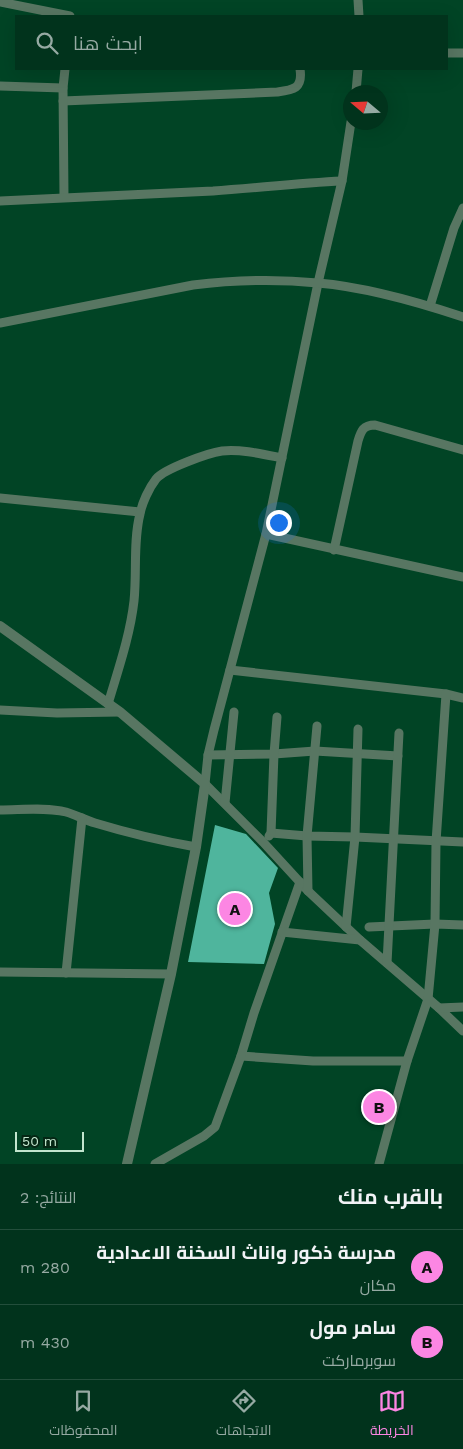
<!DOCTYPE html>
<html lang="ar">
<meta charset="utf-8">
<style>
:root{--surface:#01331c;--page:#0f3f29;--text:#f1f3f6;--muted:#96aaa3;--line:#234e3b;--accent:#fc86e3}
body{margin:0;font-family:"Work Sans",Cairo,sans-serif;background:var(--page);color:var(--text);direction:rtl}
.compass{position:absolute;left:343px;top:85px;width:45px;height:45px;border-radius:50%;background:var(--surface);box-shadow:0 5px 20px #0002;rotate:289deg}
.scale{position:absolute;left:15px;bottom:12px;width:69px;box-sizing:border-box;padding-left:5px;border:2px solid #c2e6ce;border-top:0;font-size:14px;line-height:18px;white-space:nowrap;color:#c2e6ce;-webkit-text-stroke:4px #052614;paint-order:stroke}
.you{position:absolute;left:278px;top:522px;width:18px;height:18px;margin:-12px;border:4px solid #fff;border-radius:50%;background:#1a73e8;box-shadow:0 0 0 8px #1a73e833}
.badge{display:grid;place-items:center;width:32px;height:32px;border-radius:50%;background:var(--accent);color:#111;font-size:16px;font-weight:700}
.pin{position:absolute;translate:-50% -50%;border:2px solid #fff;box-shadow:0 1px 5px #0006}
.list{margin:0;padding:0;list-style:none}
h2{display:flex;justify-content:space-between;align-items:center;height:65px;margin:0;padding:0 20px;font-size:21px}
h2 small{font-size:16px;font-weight:400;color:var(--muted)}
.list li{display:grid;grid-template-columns:32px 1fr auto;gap:15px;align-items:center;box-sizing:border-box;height:75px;padding:0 20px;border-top:1px solid var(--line)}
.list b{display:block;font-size:19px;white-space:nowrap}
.list p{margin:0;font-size:16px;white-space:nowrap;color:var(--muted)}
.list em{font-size:16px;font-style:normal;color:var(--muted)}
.icon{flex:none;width:28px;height:28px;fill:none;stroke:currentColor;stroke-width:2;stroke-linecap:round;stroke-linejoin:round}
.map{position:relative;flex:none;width:463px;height:1164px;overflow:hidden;direction:ltr}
.search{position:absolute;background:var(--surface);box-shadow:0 5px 20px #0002;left:15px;right:15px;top:15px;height:55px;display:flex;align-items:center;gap:12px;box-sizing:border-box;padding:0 18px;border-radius:0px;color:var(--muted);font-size:19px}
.sheet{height:215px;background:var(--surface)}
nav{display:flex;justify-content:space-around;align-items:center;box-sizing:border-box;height:70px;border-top:1px solid var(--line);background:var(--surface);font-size:14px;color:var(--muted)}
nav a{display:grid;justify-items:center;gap:2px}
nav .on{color:var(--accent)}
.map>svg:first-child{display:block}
.building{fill:#4fb59d}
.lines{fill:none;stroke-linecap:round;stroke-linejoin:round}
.minor{stroke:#587662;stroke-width:9}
.tertiary{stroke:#587662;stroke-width:10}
</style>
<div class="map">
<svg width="463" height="1164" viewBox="0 0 463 1164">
<rect width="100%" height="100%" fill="#014425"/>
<path class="building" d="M215 825 246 834 278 868 269 893 275 924 264 964 188 962Z"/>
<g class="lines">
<g class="minor">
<path d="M358 0 359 16"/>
<path d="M0 2 70 16"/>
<path d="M447 53H463"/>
<path d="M0 86 63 88"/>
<path d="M356 92 358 69"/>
<path d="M63 101 277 92C293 90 303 89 300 69"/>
<path d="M351 122 342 181 318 283 266 534 214 730 208 755 205 784 263 842 308 891 360 940 439 1008 463 1031"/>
<path d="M64 197 63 88 65 69"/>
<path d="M0 201C71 197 142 195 213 191 256 188 299 183 342 181"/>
<path d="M430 306 454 228 463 208"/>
<path d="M0 323 193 285C234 280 277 279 318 283 365 287 418 302 463 317"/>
<path d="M0 498 140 512"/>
<path d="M266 534 463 577"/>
<path d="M334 550 358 441C361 431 363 425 375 425L463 450"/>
<path d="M230 670 446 694 463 698"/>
<path d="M108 704C118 670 130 636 134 601 137 572 133 541 140 514 142 503 149 488 156 479 164 469 208 453 222 451 241 449 262 454 282 458"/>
<path d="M0 710 57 713 120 712"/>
<path d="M208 755 274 754 315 751 398 756"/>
<path d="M225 803 234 712"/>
<path d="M0 810C21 810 46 807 66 812 76 815 85 820 95 823 128 833 162 841 196 847"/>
<path d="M271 833 307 836 355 837 463 842"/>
<path d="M269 836 271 833 274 754 277 717"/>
<path d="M300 882 254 1013 241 1056 313 1061H407"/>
<path d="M308 891 307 836 317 726"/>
<path d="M346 927 355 837 358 729"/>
<path d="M369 927 435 924 463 925"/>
<path d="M282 932 360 940"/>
<path d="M387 963 399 733"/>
<path d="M0 972 171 974"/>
<path d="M66 973 82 818"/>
<path d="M439 1008 463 1007"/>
<path d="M155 1164 204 1136 215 1127 241 1056"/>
<path d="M379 1164 407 1061 428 999 435 924 436 842 446 694"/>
</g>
<path class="tertiary" d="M0 626 120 712 205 784 196 847 171 974 127 1164"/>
</g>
</svg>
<svg class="compass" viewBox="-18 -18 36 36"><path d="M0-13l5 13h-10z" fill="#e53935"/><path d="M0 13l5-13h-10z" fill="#96aaa3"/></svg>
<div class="scale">50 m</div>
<div class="you"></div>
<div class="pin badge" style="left:235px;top:909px">A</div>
<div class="pin badge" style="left:379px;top:1107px">B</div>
<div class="search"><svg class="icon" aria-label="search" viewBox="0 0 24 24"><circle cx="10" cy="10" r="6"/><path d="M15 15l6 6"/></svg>ابحث هنا</div>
</div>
<section class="sheet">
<h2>بالقرب منك<small>النتائج: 2</small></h2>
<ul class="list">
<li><span class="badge">A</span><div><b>مدرسة ذكور واناث السخنة الاعدادية</b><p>مكان</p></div><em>280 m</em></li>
<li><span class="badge">B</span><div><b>سامر مول</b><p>سوبرماركت</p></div><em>430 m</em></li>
</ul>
</section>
<nav>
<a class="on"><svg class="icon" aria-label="map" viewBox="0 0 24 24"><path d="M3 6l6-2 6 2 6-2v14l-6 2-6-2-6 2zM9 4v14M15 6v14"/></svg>الخريطة</a>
<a><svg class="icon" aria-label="directions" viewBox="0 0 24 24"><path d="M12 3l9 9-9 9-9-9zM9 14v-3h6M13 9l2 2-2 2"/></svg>الاتجاهات</a>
<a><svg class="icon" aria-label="saved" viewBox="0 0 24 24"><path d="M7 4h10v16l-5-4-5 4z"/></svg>المحفوظات</a>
</nav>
